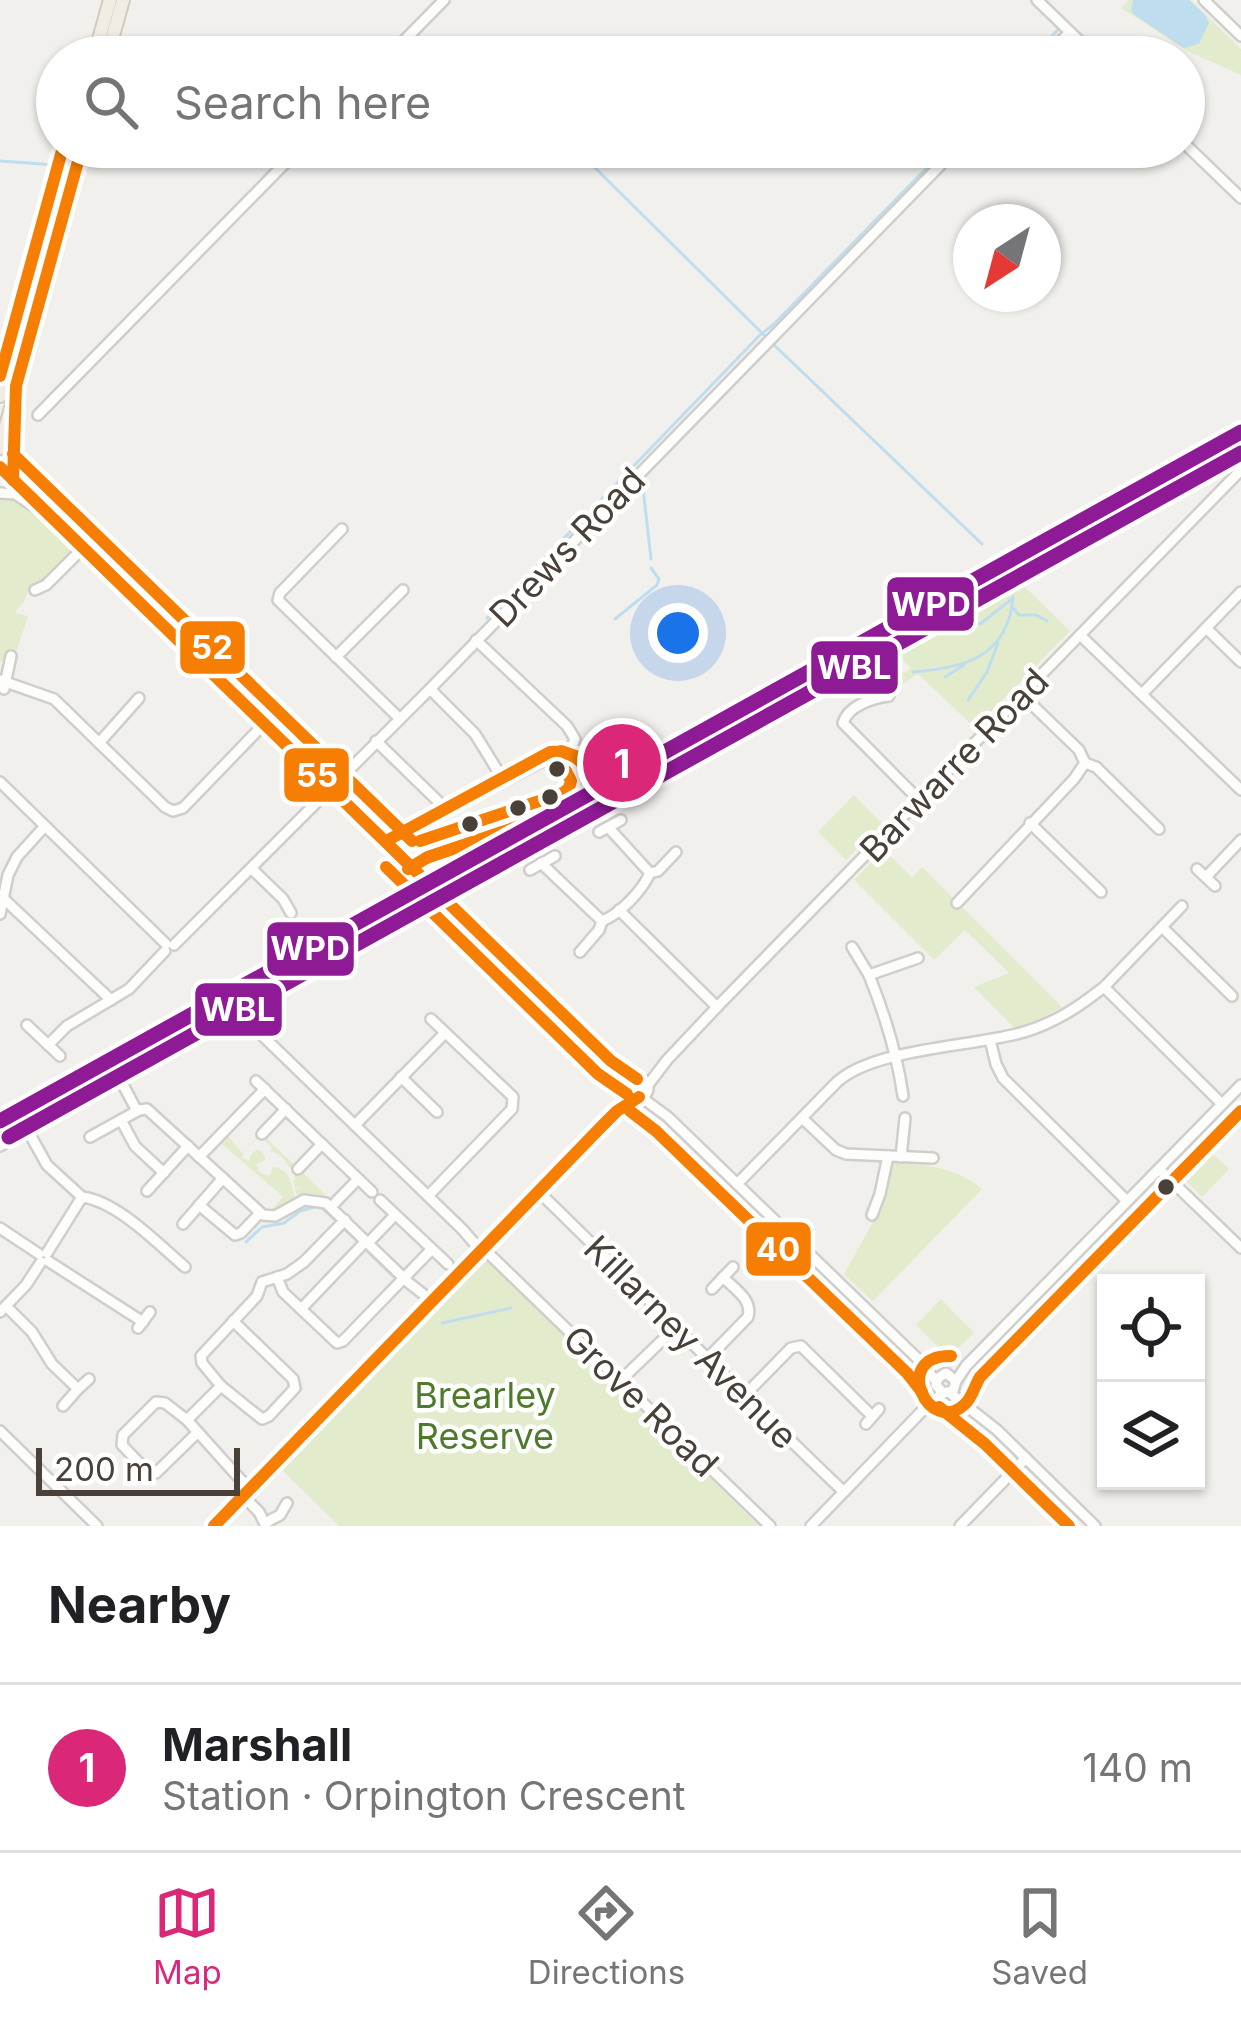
<!DOCTYPE html>
<meta charset="utf-8">
<style>
:root{--surface:#fff;--page:#f6f6f6;--text:#202124;--muted:#757577;--line:#e0e0e0;--accent:#db2777}
body{margin:0;font-family:Inter,sans-serif;background:var(--page);color:var(--text)}
.controls{position:absolute;right:36px;bottom:36px;display:grid;overflow:hidden;border-radius:0px;box-shadow:0 3px 9px #0004}
.controls button{width:108px;height:108px;display:grid;place-items:center;padding:0;border:0;border-bottom:3px solid var(--line);background:var(--surface);color:var(--text);font:60px sans-serif}
.compass{position:absolute;left:953px;top:204px;width:108px;height:108px;border-radius:50%;background:var(--surface);box-shadow:0 3px 9px #0004;rotate:216deg}
.scale{position:absolute;left:36px;bottom:30px;width:204px;box-sizing:border-box;padding-left:12px;border:6px solid #494138;border-top:0;font-size:33px;line-height:42px;white-space:nowrap;color:#494138;-webkit-text-stroke:9px #fff;paint-order:stroke}
.you{position:absolute;left:678px;top:633px;width:42px;height:42px;margin:-30px;border:9px solid #fff;border-radius:50%;background:#1a73e8;box-shadow:0 0 0 18px #1a73e833}
.badge{display:grid;place-items:center;width:78px;height:78px;border-radius:50%;background:var(--accent);color:#fff;font-size:39px;font-weight:700}
.pin{position:absolute;translate:-50% -50%;border:6px solid #fff;box-shadow:0 3px 12px #0006}
.list{margin:0;padding:0;list-style:none}
h2{display:flex;justify-content:space-between;align-items:center;height:156px;margin:0;padding:0 48px;font-size:51px}
h2 small{font-size:39px;font-weight:400;color:var(--muted)}
.list li{display:grid;grid-template-columns:78px 1fr auto;gap:36px;align-items:center;box-sizing:border-box;height:168px;padding:0 48px;border-top:3px solid var(--line)}
.list b{display:block;font-size:45px;white-space:nowrap}
.list p{margin:0;font-size:39px;white-space:nowrap;color:var(--muted)}
.list em{font-size:39px;font-style:normal;color:var(--muted)}
.icon{flex:none;width:66px;height:66px;fill:none;stroke:currentColor;stroke-width:2;stroke-linecap:round;stroke-linejoin:round}
.map{position:relative;flex:none;width:1241px;height:1526px;overflow:hidden}
.search{position:absolute;background:var(--surface);box-shadow:0 3px 9px #0004;left:36px;right:36px;top:36px;height:132px;display:flex;align-items:center;gap:30px;box-sizing:border-box;padding:0 42px;border-radius:66px;color:var(--muted);font-size:45px}
.sheet{height:324px;background:var(--surface)}
nav{display:flex;justify-content:space-around;align-items:center;box-sizing:border-box;height:168px;border-top:3px solid var(--line);background:var(--surface);font-size:33px;color:var(--muted)}
nav a{display:grid;justify-items:center;gap:6px}
nav .on{color:var(--accent)}
.map>svg:first-child{display:block}
.green{fill:#e2eccd}
.water{fill:#bedeef}
.lines{fill:none;stroke-linecap:round;stroke-linejoin:round}
.stream{stroke:#bedeef;stroke-width:3}
.minor-casing{stroke:#d0ceca;stroke-width:14}
.major-casing{stroke:#d4cbba;stroke-width:16}
.minor{stroke:#fdfdfc;stroke-width:9}
.major{stroke:#f1ede5;stroke-width:12}
.rail{stroke:#dadad9;stroke-width:3;stroke-dasharray:15 15;stroke-linecap:butt}
.bus-1-casing{stroke:#fff;stroke-width:21}
.bus-2-casing{stroke:#fff;stroke-width:21}
.bus-3-casing{stroke:#fff;stroke-width:21}
.bus-1{stroke:#f67f03;stroke-width:12}
.bus-2{stroke:#f67f03;stroke-width:12}
.bus-3{stroke:#f67f03;stroke-width:12}
.rail-1-casing{stroke:#fff;stroke-width:24}
.rail-2-casing{stroke:#fff;stroke-width:24}
.rail-1{stroke:#8f1a95;stroke-width:15}
.rail-2{stroke:#8f1a95;stroke-width:15}
.bus-dot{fill:#494138;stroke:#fff;stroke-width:4.5}
.labels{text-anchor:middle;stroke-width:9;stroke-linejoin:round;paint-order:stroke}
.street-label{font-size:36px;fill:#494138;stroke:#fff}
.park-label{font-size:36px;fill:#4e7b2b;stroke:#fff}
.line-badge{stroke:#fff;stroke-width:4.5}
.badge-label{font-size:33px;text-anchor:middle;font-weight:bold;fill:#fff}
</style>
<div class="map">
<svg width="1241" height="1526" viewBox="0 0 1241 1526">
<rect width="100%" height="100%" fill="#f2f0ed"/>
<g class="green">
<path d="M1129 0H1191L1241 49V75L1187 51 1121 8Z"/>
<path d="M10 496C33 506 58 528 72 550L71 554 47 580 31 585C27 594 25 604 16 610V613L28 616 15 656 1 661 0 664V498Z"/>
<path d="M1018 580 1070 631 975 728 918 674 896 688 886 684 911 668 892 649Z"/>
<path d="M854 795 882 823 846 860 818 832Z"/>
<path d="M884 850 912 877 922 867 1062 1007 1038 1020 1015 1028 974 987 1009 973 965 930 934 960 854 880Z"/>
<path d="M233 1131 229 1137 242 1153 261 1133 327 1196 308 1193 297 1196 295 1190 299 1187 295 1188 293 1181 295 1180 294 1168H290L281 1156 270 1151 272 1148 263 1139H257L245 1150 242 1157 250 1161V1156L257 1149 262 1151 266 1160 257 1164 259 1172 269 1176 273 1167C290 1168 291 1184 295 1197L271 1211 283 1197 221 1143Z"/>
<path d="M1199 1141 1229 1169 1202 1197 1173 1168Z"/>
<path d="M879 1161C916 1164 952 1164 982 1189L873 1301 844 1274 873 1222 881 1169Z"/>
<path d="M484 1257 759 1526H339L282 1470Z"/>
<path d="M941 1299 974 1333 949 1358 916 1325Z"/>
</g>
<path class="water" d="M1133 0H1189L1205 15 1209 23 1199 44 1184 48 1133 14 1131 10Z"/>
<g class="lines">
<g class="stream">
<path d="M1034 57 1060 27"/>
<path d="M574 147 765 336"/>
<path d="M0 161 56 165"/>
<path d="M95 167 153 161 200 147"/>
<path d="M772 343 982 544"/>
<path d="M643 488 651 559"/>
<path d="M1012 607 1019 615H1036L1047 621"/>
<path d="M487 618 760 335 774 324 947 147"/>
<path d="M615 619 657 585 659 579 651 568"/>
<path d="M962 625 972 622 980 624 1012 599"/>
<path d="M913 672C965 668 1008 657 1013 597"/>
<path d="M945 677 964 665"/>
<path d="M968 700 987 672 998 643"/>
<path d="M322 1208 335 1220"/>
<path d="M301 1211 314 1207"/>
<path d="M344 1229 357 1241"/>
<path d="M246 1242 262 1227 284 1223 299 1212"/>
<path d="M368 1252 394 1277"/>
<path d="M442 1323 511 1308"/>
</g>
<defs>
<g id="minor">
<path d="M1037 0 1096 57"/>
<path d="M1204 0 1241 36"/>
<path d="M388 57 444 0"/>
<path d="M1045 57 1070 32"/>
<path d="M1184 143 1241 198"/>
<path d="M38 415 301 147"/>
<path d="M0 467 611 1061 637 1079"/>
<path d="M13 480 15 407"/>
<path d="M0 493 15 494 35 507"/>
<path d="M342 529 280 593 278 600 399 718"/>
<path d="M35 590 46 585 83 548"/>
<path d="M1206 628 1241 662"/>
<path d="M1080 635 1241 790"/>
<path d="M336 657 403 590"/>
<path d="M0 680 54 699 165 807 173 811 183 808 264 724"/>
<path d="M4 689 11 656"/>
<path d="M430 689 475 734 504 781"/>
<path d="M1142 694 1241 592"/>
<path d="M889 696C872 698 848 706 843 723L919 800"/>
<path d="M376 741 445 808 450 809 572 746 575 739 567 726 476 640"/>
<path d="M99 743 139 698"/>
<path d="M1085 763 1096 767 1159 829"/>
<path d="M0 782 166 944"/>
<path d="M1030 823 1101 892"/>
<path d="M608 827 650 873"/>
<path d="M599 832 621 820"/>
<path d="M541 863 602 921C620 914 642 891 650 873L658 871 676 852"/>
<path d="M252 869 283 899 291 913"/>
<path d="M1197 869 1215 886"/>
<path d="M530 870 555 856"/>
<path d="M1206 877 1241 840"/>
<path d="M4 899 111 1000"/>
<path d="M957 903 1074 779 1085 763 1079 750 1022 695"/>
<path d="M619 910 717 1007"/>
<path d="M0 914 8 875 17 857 45 826"/>
<path d="M1162 927 1232 996"/>
<path d="M174 945 430 689 958 147"/>
<path d="M852 947 869 975"/>
<path d="M580 952 599 930 602 921"/>
<path d="M1104 987 1182 906"/>
<path d="M239 1013 463 1230 481 1251"/>
<path d="M27 1025 60 1056"/>
<path d="M990 1040 996 1064 1003 1078 1127 1201"/>
<path d="M48 1045 67 1026 129 989 165 951"/>
<path d="M401 1077 437 1112"/>
<circle cx="639" cy="1088" r="9"/>
<path d="M120 1079 137 1111"/>
<path d="M256 1081 372 1192"/>
<path d="M648 1085 667 1060 717 1007 1241 470"/>
<path d="M903 1096C897 1053 885 1015 869 975L918 958"/>
<path d="M641 1097 668 1117 920 1361 936 1381"/>
<path d="M802 1118 836 1150 846 1154 933 1158"/>
<path d="M121 1120 135 1146 164 1173"/>
<path d="M355 1125 445 1033"/>
<path d="M28 1131 47 1165 82 1197 47 1253"/>
<path d="M262 1134 286 1109"/>
<path d="M90 1137 139 1110 147 1109 263 1215 275 1216 304 1200 326 1203 409 1283 432 1301"/>
<path d="M0 1146 446 898"/>
<path d="M199 1157 265 1089"/>
<path d="M901 1157 905 1118"/>
<path d="M298 1169 322 1144"/>
<path d="M1159 1169 1241 1248"/>
<path d="M737 1184 837 1082C874 1048 973 1047 1024 1032 1055 1023 1080 1006 1104 987L1222 1104"/>
<path d="M147 1191 188 1146"/>
<path d="M538 1191C641 1291 740 1393 844 1492"/>
<path d="M428 1196 512 1109 513 1097 431 1019"/>
<path d="M82 1197C117 1201 158 1244 185 1267"/>
<path d="M380 1200 448 1264"/>
<path d="M199 1205 235 1235 241 1233 260 1213"/>
<path d="M331 1207 358 1179"/>
<path d="M872 1215 880 1194 888 1156"/>
<path d="M183 1224 223 1178"/>
<path d="M0 1228 39 1254"/>
<path d="M366 1241 301 1309 337 1343 343 1341 431 1250"/>
<path d="M368 1243 395 1215"/>
<path d="M483 1248 770 1526"/>
<path d="M48 1261 143 1322"/>
<path d="M277 1277 283 1292 301 1309"/>
<path d="M712 1289 733 1267"/>
<path d="M6 1306 32 1332 52 1364 78 1389 89 1379"/>
<path d="M0 1312 26 1285 41 1262"/>
<path d="M138 1328 150 1312"/>
<path d="M708 1358 748 1317C753 1299 734 1289 723 1277"/>
<path d="M620 1381 677 1326"/>
<path d="M956 1381 946 1373 938 1378 936 1385 943 1393 953 1391 956 1381 966 1366 1241 1085"/>
<path d="M221 1386 262 1419 269 1416 295 1388 293 1379 233 1321"/>
<path d="M950 1393 997 1430 1095 1526"/>
<path d="M743 1397 791 1348 801 1346 872 1416"/>
<path d="M63 1406 78 1389"/>
<path d="M187 1420 165 1403 156 1402 123 1435 122 1445 147 1471 156 1473 197 1433"/>
<path d="M866 1424 879 1409"/>
<path d="M0 1431 97 1526"/>
<path d="M249 1489 187 1420 221 1386 202 1363 201 1356 257 1296 262 1282 287 1274 304 1262 345 1220"/>
<path d="M243 1496 259 1512 266 1526"/>
<path d="M265 1523 280 1515 287 1503"/>
<path d="M214 1526 602 1126 617 1111 639 1097"/>
<path d="M811 1526 923 1410 943 1393"/>
<path d="M960 1526 1026 1458"/>
</g>
<g id="major">
<path d="M94 57 110 0"/>
<path d="M107 57 123 0"/>
<path d="M0 396 69 147"/>
<path d="M0 448 82 147"/>
</g>
</defs>
<use href="#minor" class="minor-casing"/>
<use href="#major" class="major-casing"/>
<use href="#minor" class="minor"/>
<use href="#major" class="major"/>
<path class="rail" d="M746 712 767 697"/>
<defs>
<g id="bus-1">
<path d="M0 467 611 1061 637 1079"/>
<path d="M13 480 16 386 82 147"/>
<path d="M420 841 563 793 569 788 571 781 566 771 557 769"/>
<path d="M214 1526 602 1126 617 1111 639 1097"/>
</g>
<g id="bus-2">
<path d="M426 858 575 807C593 792 591 775 578 757L561 751"/>
<path d="M386 867 598 1074 627 1094"/>
<path d="M630 1111 656 1131 907 1373 922 1392"/>
<path d="M951 1356C890 1355 929 1438 965 1404 972 1398 975 1385 980 1377L1241 1111"/>
<path d="M939 1407 985 1444 1069 1526"/>
</g>
<g id="bus-3">
<path d="M0 376 63 147"/>
<path d="M13 454 412 841"/>
<path d="M390 839 550 752C588 749 601 786 572 809L428 857 408 869"/>
</g>
</defs>
<use href="#bus-1" class="bus-1-casing"/>
<use href="#bus-2" class="bus-2-casing"/>
<use href="#bus-3" class="bus-3-casing"/>
<use href="#bus-1" class="bus-1"/>
<use href="#bus-2" class="bus-2"/>
<use href="#bus-3" class="bus-3"/>
<defs>
<path id="rail-1" d="M0 1121 1241 432"/>
<path id="rail-2" d="M9 1137 1241 453"/>
</defs>
<use href="#rail-1" class="rail-1-casing"/>
<use href="#rail-2" class="rail-2-casing"/>
<use href="#rail-1" class="rail-1"/>
<use href="#rail-2" class="rail-2"/>
</g>
<g class="bus-dot">
<circle cx="557" cy="769" r="10"/>
<circle cx="550" cy="797" r="10"/>
<circle cx="518" cy="808" r="10"/>
<circle cx="470" cy="824" r="10"/>
<circle cx="1166" cy="1187" r="10"/>
</g>
<g class="labels">
<g class="street-label">
<text transform="translate(567 547) rotate(-46)" y="13">Drews Road</text>
<text transform="translate(954 765) rotate(-46)" y="13">Barwarre Road</text>
<text transform="translate(691 1342) rotate(45)" y="13">Killarney Avenue</text>
<text transform="translate(641 1401) rotate(44)" y="13">Grove Road</text>
</g>
<g class="park-label">
<text x="485" y="1408">Brearley<tspan x="485" dy="41">Reserve</tspan></text>
</g>
</g>
<g class="line-badge">
<rect x="885" y="575" width="91" height="58" rx="12" fill="#8f1a95"/>
<rect x="178" y="619" width="69" height="57" rx="12" fill="#f67f03"/>
<rect x="809" y="639" width="91" height="57" rx="12" fill="#8f1a95"/>
<rect x="282" y="746" width="69" height="58" rx="12" fill="#f67f03"/>
<rect x="265" y="920" width="91" height="58" rx="12" fill="#8f1a95"/>
<rect x="193" y="981" width="91" height="57" rx="12" fill="#8f1a95"/>
<rect x="744" y="1220" width="69" height="58" rx="12" fill="#f67f03"/>
</g>
<g class="badge-label">
<text x="931" y="616">WPD</text>
<text x="212" y="659">52</text>
<text x="854" y="679">WBL</text>
<text x="317" y="787">55</text>
<text x="310" y="960">WPD</text>
<text x="238" y="1021">WBL</text>
<text x="778" y="1261">40</text>
</g>
</svg>
<div class="controls">
<button><svg class="icon" aria-label="locate" viewBox="0 0 24 24"><circle cx="12" cy="12" r="6"/><path d="M12 2v4M12 18v4M2 12h4M18 12h4"/></svg></button>
<button><svg class="icon" aria-label="layers" viewBox="0 0 24 24"><path d="M12 4l9 5-9 5-9-5zM3 14l9 5 9-5"/></svg></button>
</div>
<svg class="compass" viewBox="-18 -18 36 36"><path d="M0-13l5 13h-10z" fill="#e53935"/><path d="M0 13l5-13h-10z" fill="#757577"/></svg>
<div class="scale">200 m</div>
<div class="you"></div>
<div class="pin badge" style="left:622px;top:763px">1</div>
<div class="search"><svg class="icon" aria-label="search" viewBox="0 0 24 24"><circle cx="10" cy="10" r="6"/><path d="M15 15l6 6"/></svg>Search here</div>
</div>
<section class="sheet">
<h2>Nearby<small></small></h2>
<ul class="list">
<li><span class="badge">1</span><div><b>Marshall</b><p>Station · Orpington Crescent</p></div><em>140 m</em></li>
</ul>
</section>
<nav>
<a class="on"><svg class="icon" aria-label="map" viewBox="0 0 24 24"><path d="M3 6l6-2 6 2 6-2v14l-6 2-6-2-6 2zM9 4v14M15 6v14"/></svg>Map</a>
<a><svg class="icon" aria-label="directions" viewBox="0 0 24 24"><path d="M12 3l9 9-9 9-9-9zM9 14v-3h6M13 9l2 2-2 2"/></svg>Directions</a>
<a><svg class="icon" aria-label="saved" viewBox="0 0 24 24"><path d="M7 4h10v16l-5-4-5 4z"/></svg>Saved</a>
</nav>
